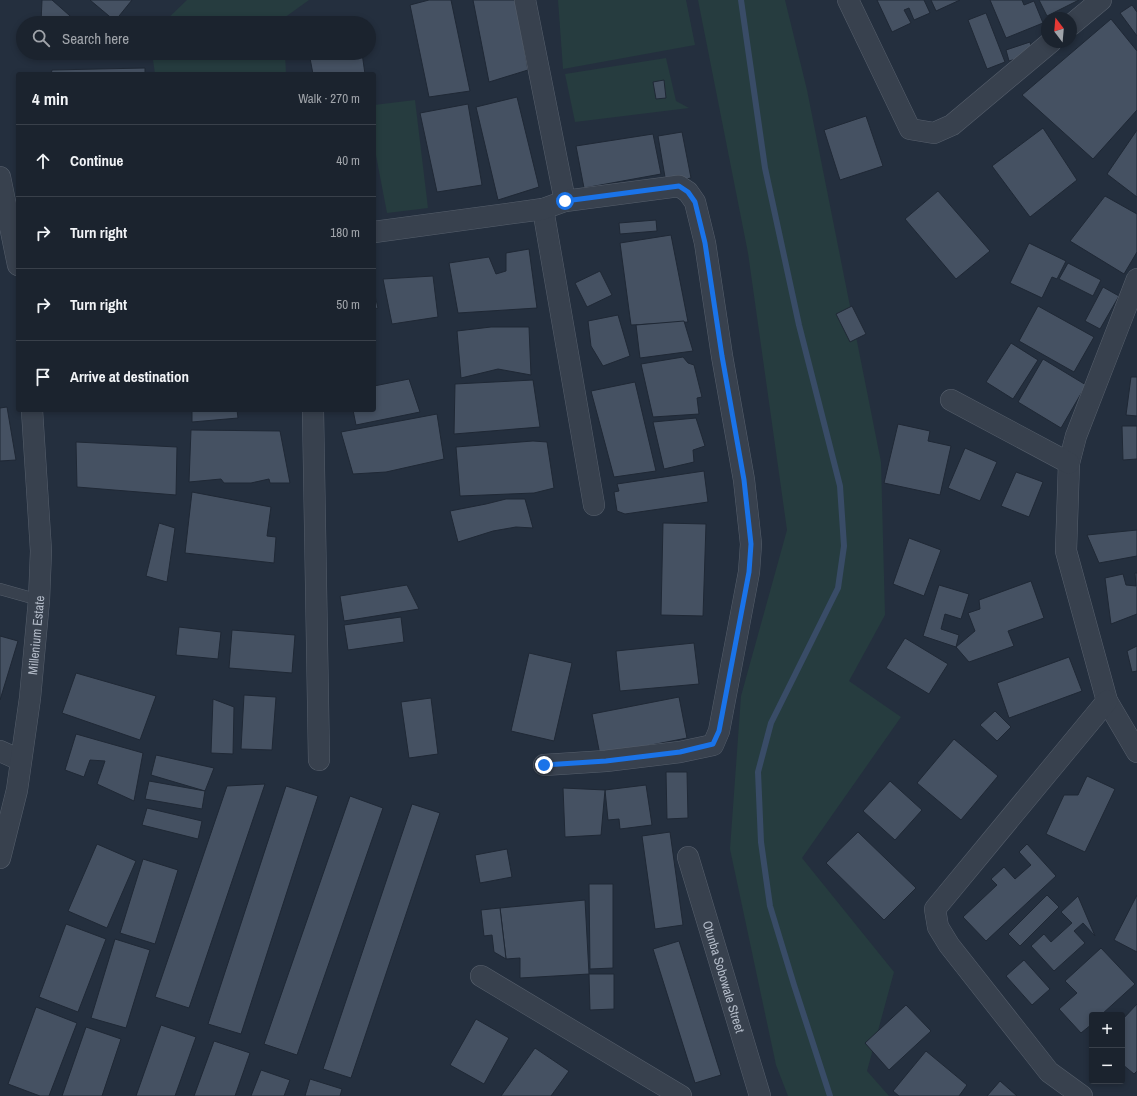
<!DOCTYPE html>
<meta charset="utf-8">
<style>
:root{--surface:#1b232e;--page:#242b36;--text:#f1f3f6;--muted:#a0a4aa;--line:#39404a}
body{margin:0;font-family:"Archivo Narrow",sans-serif;background:var(--page);color:var(--text)}
.controls{position:absolute;right:12px;bottom:12px;display:grid;overflow:hidden;border-radius:4px;box-shadow:0 2px 6px #0003}
.controls button{width:36px;height:36px;display:grid;place-items:center;padding:0;border:0;border-bottom:1px solid var(--line);background:var(--surface);color:var(--text);font:20px sans-serif}
.compass{position:absolute;left:1041px;top:12px;width:36px;height:36px;border-radius:50%;background:var(--surface);box-shadow:0 2px 6px #0003;rotate:344deg}
.stop{position:absolute;width:12px;height:12px;margin:-9px;border:3px solid #1a73e8;border-radius:50%;background:#fff}
.stop.end{background:#1a73e8;border-color:#fff;box-shadow:0 1px 4px #0008}
.list{margin:0;padding:0;list-style:none}
h2{display:flex;justify-content:space-between;align-items:center;height:52px;margin:0;padding:0 16px;font-size:17px}
h2 small{font-size:13px;font-weight:400;color:var(--muted)}
.list li{display:grid;grid-template-columns:26px 1fr auto;gap:12px;align-items:center;box-sizing:border-box;height:72px;padding:0 16px;border-top:1px solid var(--line)}
.list b{display:block;font-size:15px;white-space:nowrap}
.list em{font-size:13px;font-style:normal;color:var(--muted)}
.icon{flex:none;width:22px;height:22px;fill:none;stroke:currentColor;stroke-width:2;stroke-linecap:round;stroke-linejoin:round}
.map{position:relative;flex:none;width:1137px;height:1096px;overflow:hidden}
.search{position:absolute;background:var(--surface);box-shadow:0 2px 6px #0003;left:16px;top:16px;width:360px;height:44px;display:flex;align-items:center;gap:10px;box-sizing:border-box;padding:0 14px;border-radius:22px;color:var(--muted);font-size:15px}
.panel{position:absolute;background:var(--surface);box-shadow:0 2px 6px #0003;left:16px;top:72px;width:360px;height:340px;border-radius:4px}
.map>svg:first-child{display:block}
.green{fill:#263c3f}
.lines{fill:none;stroke-linecap:round;stroke-linejoin:round}
.stream{stroke:#394c67;stroke-width:6}
.building{fill:#455162;stroke:#1f2835}
.lane-casing{stroke:#565f6c;stroke-width:12}
.street-casing{stroke:#565f6c;stroke-width:22}
.lane{stroke:#38414e;stroke-width:11}
.street{stroke:#38414e;stroke-width:21}
.route{stroke:#1a73e8;stroke-width:5}
.labels{text-anchor:middle;stroke-width:3.5;stroke-linejoin:round;paint-order:stroke}
.street-label{font-size:13px;fill:#b4bcc9;stroke:#1d2633}
</style>
<div class="map">
<svg width="1137" height="1096" viewBox="0 0 1137 1096">
<rect width="100%" height="100%" fill="#242f3e"/>
<g class="green">
<path d="M187 0H309L284 18V23H163Z"/>
<path d="M558 0H686L695 45 563 69Z"/>
<path d="M698 0H785L807 90 881 462 885 615 849 681 901 717 802 858 894 972 867 1071 889 1096H788L776 1065 730 849 741 696 787 530 748 253Z"/>
<path d="M152 53H285L286 74H155Z"/>
<path d="M666 58 676 101 689 108 575 122 565 74Z"/>
<path d="M415 100 428 208 387 213 374 145V105Z"/>
</g>
<g class="lines">
<path class="stream" d="M741 0 765 168 799 325 840 486 844 546 838 588 771 723 758 772 761 842 770 906 794 985 830 1096"/>
</g>
<g class="building">
<path d="M42 0H52L78 23H41Z"/>
<path d="M90 0H132L115 21Z"/>
<path d="M429 0H451L470 91 429 97 410 5Z"/>
<path d="M473 0H516L528 70 489 82Z"/>
<path d="M877 0H924L930 13 914 20 909 8 904 10 911 23 892 32Z"/>
<path d="M931 0H960L936 11Z"/>
<path d="M990 0H1022L1024 5 1034 1 1043 23 1006 38Z"/>
<path d="M1039 0H1079L1047 16Z"/>
<path d="M1132 5 1137 12V36L1120 13Z"/>
<path d="M986 13 1005 62 987 69 968 20Z"/>
<path d="M1111 19 1137 51V110L1093 159 1022 95Z"/>
<path d="M1030 42 1033 54 1009 61 1006 50Z"/>
<path d="M39 53H103L102 57Z"/>
<path d="M309 53H362L365 74H313Z"/>
<path d="M145 68V74H51L52 70Z"/>
<path d="M664 80 666 98 656 99 653 82Z"/>
<path d="M517 97 539 187 498 200 476 107Z"/>
<path d="M468 104 482 185 437 192 420 113Z"/>
<path d="M866 116 883 166 840 180 824 130Z"/>
<path d="M1043 128 1077 180 1030 217 992 166Z"/>
<path d="M1137 130V197L1107 174Z"/>
<path d="M682 132 691 178 666 183 658 136Z"/>
<path d="M653 134 661 174 584 188 576 146Z"/>
<path d="M938 191 990 251 956 279 905 219Z"/>
<path d="M1105 196 1137 214V252L1124 274 1070 241Z"/>
<path d="M656 220 657 231 620 234 619 223Z"/>
<path d="M671 235 688 322 631 325 620 243Z"/>
<path d="M1029 243 1066 261 1057 279 1052 277 1042 298 1010 283Z"/>
<path d="M529 249 537 308 458 313 449 263 489 257 496 274 506 271V253Z"/>
<path d="M1068 263 1101 280 1093 296 1059 279Z"/>
<path d="M600 271 612 295 587 307 575 283Z"/>
<path d="M433 276 438 317 392 324 383 279Z"/>
<path d="M1103 287 1119 296 1100 329 1085 321Z"/>
<path d="M374 291 378 308 374 309Z"/>
<path d="M852 306 866 334 850 342 836 314Z"/>
<path d="M1038 306 1094 337 1074 372 1019 341Z"/>
<path d="M618 315 630 356 603 366 591 346 588 321Z"/>
<path d="M684 321 693 351 640 358 636 325Z"/>
<path d="M491 327H529L531 375 498 369 461 378 457 331Z"/>
<path d="M1011 343 1038 360 1013 399 986 382Z"/>
<path d="M683 357 688 363 694 365 702 397 697 398 699 414 653 417 641 364Z"/>
<path d="M1043 359 1086 385 1061 428 1018 402Z"/>
<path d="M1131 377H1137V416L1126 415Z"/>
<path d="M409 379 420 412 356 425 353 410H374V386Z"/>
<path d="M533 380 540 427 454 434 455 384Z"/>
<path d="M635 382 656 471 614 477 591 391Z"/>
<path d="M7 407 16 460 0 461V408Z"/>
<path d="M192 410H237L238 418 192 422Z"/>
<path d="M437 414 444 459 386 472 353 474 341 432Z"/>
<path d="M696 418 705 446 693 450 694 462 664 469 653 422Z"/>
<path d="M898 424 930 431 928 441 951 446 940 495 884 483Z"/>
<path d="M1122 426H1137V459L1123 460Z"/>
<path d="M191 430 280 431 290 483H270L269 479 251 483H224L221 479 189 482Z"/>
<path d="M533 441 547 442 554 488 534 493 460 496 456 447Z"/>
<path d="M76 442 177 447 176 495 77 487Z"/>
<path d="M965 448 997 462 980 501 948 488Z"/>
<path d="M704 471 708 502 625 514 617 511 614 492 619 491 617 484Z"/>
<path d="M1016 472 1043 482 1029 517 1001 506Z"/>
<path d="M192 492 271 507 267 536 276 537 274 563 185 553Z"/>
<path d="M506 499H525L533 528 516 527 493 531 458 542 450 511 486 504Z"/>
<path d="M159 523 175 528 167 582 146 576Z"/>
<path d="M663 523 706 524 703 616 661 615Z"/>
<path d="M1137 530V556L1099 563 1087 535Z"/>
<path d="M909 538 941 550 924 596 893 584Z"/>
<path d="M1135 573H1137V614L1111 624 1105 578 1123 574 1126 585 1136 586Z"/>
<path d="M1031 581 1044 618 1008 631 1014 646 969 662 956 647 975 631 968 613 980 609 979 600Z"/>
<path d="M407 585 419 609 344 621 340 596Z"/>
<path d="M939 585 969 594 961 619 945 614 941 629 959 635 956 647 923 636Z"/>
<path d="M401 617 404 642 348 650 344 625Z"/>
<path d="M179 627 221 632 218 659 176 655Z"/>
<path d="M232 630 295 635 292 673 229 668Z"/>
<path d="M0 636 18 641 0 700Z"/>
<path d="M905 638 948 664 929 694 886 668Z"/>
<path d="M694 643 699 684 620 691 616 651Z"/>
<path d="M1137 646V671L1132 672 1127 651Z"/>
<path d="M529 653 572 663 554 741 511 731Z"/>
<path d="M1069 657 1082 691 1009 718 997 683Z"/>
<path d="M76 673 156 696 140 740 62 713Z"/>
<path d="M244 695 276 697 272 750 241 749Z"/>
<path d="M679 697 687 738 600 755 592 714Z"/>
<path d="M431 698 438 754 409 758 401 702Z"/>
<path d="M213 699 234 707 233 754 211 753Z"/>
<path d="M995 711 1011 727 997 741 980 725Z"/>
<path d="M76 734 143 753 134 801 97 784 105 761 90 760 84 777 65 770Z"/>
<path d="M954 739 998 776 961 820 917 783Z"/>
<path d="M156 755 214 768 205 791 151 775Z"/>
<path d="M666 772H687L688 818 667 819Z"/>
<path d="M1087 776 1115 789 1085 852 1046 834 1064 795H1078Z"/>
<path d="M149 781 205 791 202 809 145 799Z"/>
<path d="M890 781 922 810 895 840 863 811Z"/>
<path d="M265 784 189 1008 155 997 227 786Z"/>
<path d="M646 785 652 825 620 829 619 819 608 820 605 790Z"/>
<path d="M286 786 318 796 241 1034 208 1024Z"/>
<path d="M563 788 605 790 601 835 565 837Z"/>
<path d="M350 796 383 808 297 1055 264 1044Z"/>
<path d="M412 804 440 813 351 1078 323 1069Z"/>
<path d="M147 808 202 821 198 839 142 825Z"/>
<path d="M670 832 683 925 655 929 642 836Z"/>
<path d="M858 832 916 888 884 920 826 863Z"/>
<path d="M97 844 136 861 107 928 68 911Z"/>
<path d="M1027 844 1056 876 986 941 963 917 997 885 991 879 1004 867 1015 879 1031 865 1019 852Z"/>
<path d="M507 849 512 877 480 883 475 855Z"/>
<path d="M143 859 178 870 155 944 120 933Z"/>
<path d="M589 884H613V968L590 969Z"/>
<path d="M1047 895 1059 907 1020 946 1008 934Z"/>
<path d="M1137 895V952L1114 940Z"/>
<path d="M1078 896 1095 936 1083 923 1074 931 1085 943 1054 971 1031 946 1044 934 1051 942 1072 923 1061 912Z"/>
<path d="M585 900 589 974 520 978V958L506 959 500 908Z"/>
<path d="M500 908 506 959 494 952 492 935 484 936 481 910Z"/>
<path d="M66 924 106 939 78 1012 39 997Z"/>
<path d="M115 939 150 950 126 1028 91 1018Z"/>
<path d="M679 941 721 1075 695 1083 653 949Z"/>
<path d="M1101 948 1135 984 1101 1015H1092V1024L1081 1033 1059 1009 1077 993 1065 981Z"/>
<path d="M1024 960 1050 989 1032 1005 1006 976Z"/>
<path d="M589 974H614V1009L590 1010Z"/>
<path d="M1137 1004V1071L1134 1074 1122 1064V1020Z"/>
<path d="M906 1005 931 1031 889 1070 865 1043Z"/>
<path d="M36 1007 77 1023 49 1096H40L8 1084Z"/>
<path d="M476 1019 509 1038 484 1084 450 1065Z"/>
<path d="M161 1025 196 1037 175 1096H136Z"/>
<path d="M86 1027 121 1039 102 1096H62Z"/>
<path d="M214 1041 250 1053 235 1096H194Z"/>
<path d="M535 1048 569 1071 551 1096H501Z"/>
<path d="M926 1051 967 1085 959 1096H899L893 1091Z"/>
<path d="M261 1070 290 1080 284 1096H251Z"/>
<path d="M310 1079 342 1089 340 1096H305Z"/>
<path d="M1000 1081 1017 1096H987Z"/>
</g>
<g class="lines">
<defs>
<path id="lane" d="M0 589 39 600"/>
<g id="street">
<path d="M525 0 565 201"/>
<path d="M848 0 910 129 934 133 952 125 1051 42"/>
<path d="M1071 25 1101 0"/>
<path d="M0 177 18 265"/>
<path d="M543 209 594 505"/>
<path d="M374 232 543 209 565 201 679 186 688 192 695 202 705 243 722 356 744 480 751 544 749 572 719 731 713 745 680 752 606 761 544 765"/>
<path d="M1137 279 1076 436 1069 463 1066 551 1107 701 1137 752"/>
<path d="M951 400 1069 463"/>
<path d="M313 410 319 760"/>
<path d="M0 751 20 760"/>
<path id="s1" d="M688 857 760 1096"/>
<path id="s2" d="M0 858 17 790 30 698 39 600 41 551 32 410"/>
<path d="M481 976 681 1096"/>
<path d="M1082 1096 1049 1072 949 945 938 927 935 909 1107 701"/>
</g>
</defs>
<use href="#lane" class="lane-casing"/>
<use href="#street" class="street-casing"/>
<use href="#lane" class="lane"/>
<use href="#street" class="street"/>
</g>
<g class="lines">
<path class="route" d="M544 765 606 761 680 752 713 744 719 731 749 572 751 544 744 480 722 356 705 243 695 202 688 192 679 186 565 201"/>
</g>
<g class="labels">
<g class="street-label">
<text dy="5" stroke="none"><textPath href="#s2" startOffset="226">Millenium Estate</textPath></text>
<text dy="5" stroke="none"><textPath href="#s1" startOffset="125">Otunba Sobowale Street</textPath></text>
</g>
</g>
</svg>
<div class="controls">
<button>+</button>
<button>−</button>
</div>
<svg class="compass" viewBox="-18 -18 36 36"><path d="M0-13l5 13h-10z" fill="#e53935"/><path d="M0 13l5-13h-10z" fill="#a0a4aa"/></svg>
<div class="stop" style="left:565px;top:201px"></div>
<div class="stop end" style="left:544px;top:765px"></div>
<div class="search"><svg class="icon" aria-label="search" viewBox="0 0 24 24"><circle cx="10" cy="10" r="6"/><path d="M15 15l6 6"/></svg>Search here</div>
<section class="panel">
<h2>4 min<small>Walk · 270 m</small></h2>
<ul class="list">
<li><svg class="icon" aria-label="ahead" viewBox="0 0 24 24"><path d="M12 20V5M6 11l6-6 6 6"/></svg><div><b>Continue</b></div><em>40 m</em></li>
<li><svg class="icon" aria-label="right" viewBox="0 0 24 24"><path d="M7 20v-9h11M14 6l5 5-5 5"/></svg><div><b>Turn right</b></div><em>180 m</em></li>
<li><svg class="icon" aria-label="right" viewBox="0 0 24 24"><path d="M7 20v-9h11M14 6l5 5-5 5"/></svg><div><b>Turn right</b></div><em>50 m</em></li>
<li><svg class="icon" aria-label="arrive" viewBox="0 0 24 24"><path d="M6 21V4h12l-3 4 3 4H6"/></svg><div><b>Arrive at destination</b></div></li>
</ul>
</section>
</div>
